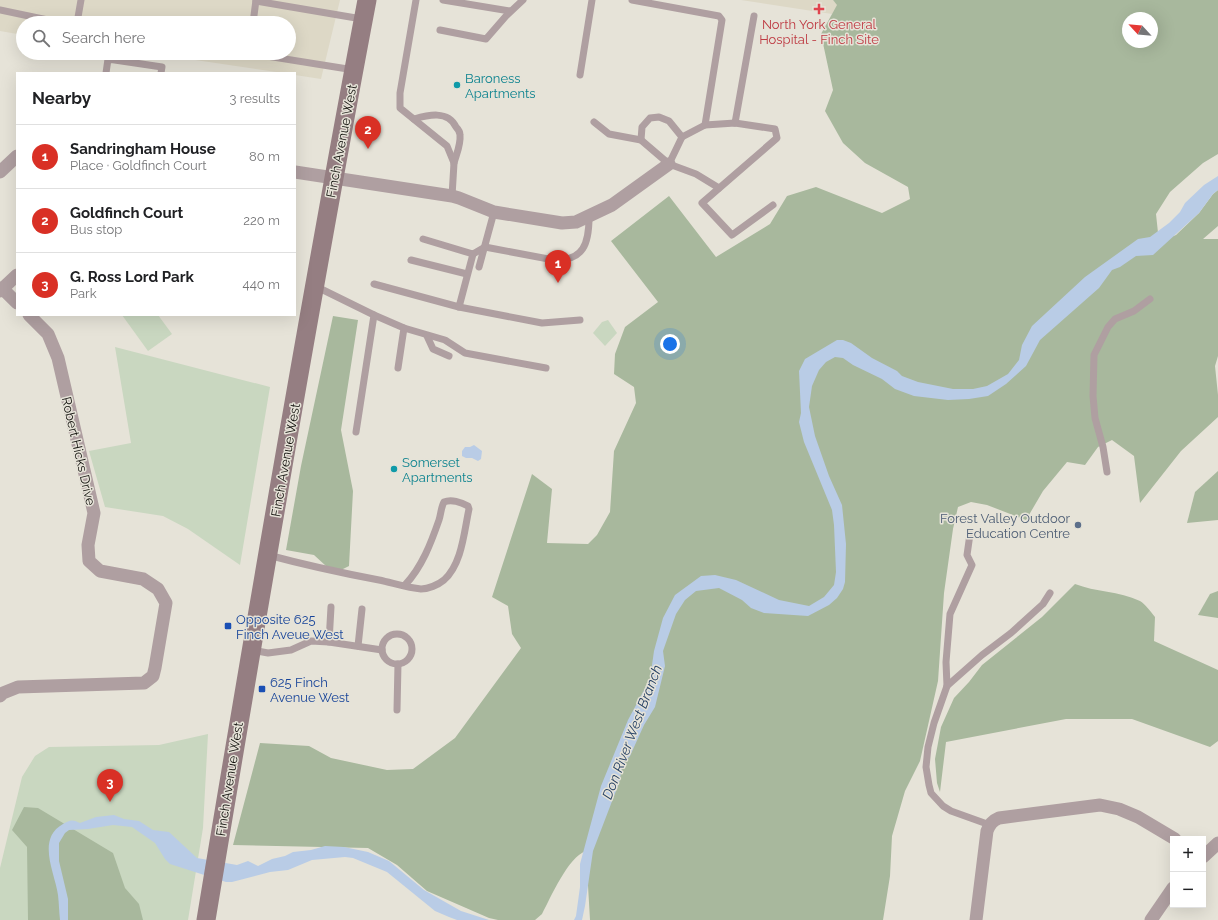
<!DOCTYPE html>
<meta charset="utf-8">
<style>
:root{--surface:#fff;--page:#f6f6f6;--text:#202124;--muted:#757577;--line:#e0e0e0;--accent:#d93025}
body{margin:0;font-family:Raleway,sans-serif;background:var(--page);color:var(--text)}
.controls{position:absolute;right:12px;bottom:12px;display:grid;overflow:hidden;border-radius:0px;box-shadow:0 4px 16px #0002}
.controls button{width:36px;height:36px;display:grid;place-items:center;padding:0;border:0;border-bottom:1px solid var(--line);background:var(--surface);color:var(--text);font:20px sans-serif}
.compass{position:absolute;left:1122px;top:12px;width:36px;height:36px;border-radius:50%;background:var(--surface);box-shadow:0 4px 16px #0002;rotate:296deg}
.you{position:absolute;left:670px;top:344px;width:14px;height:14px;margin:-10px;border:3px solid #fff;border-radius:50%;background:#1a73e8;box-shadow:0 0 0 6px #1a73e833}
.badge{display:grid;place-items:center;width:26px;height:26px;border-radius:50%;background:var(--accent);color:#fff;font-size:13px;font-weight:700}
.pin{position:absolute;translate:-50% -33px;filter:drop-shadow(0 1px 2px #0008)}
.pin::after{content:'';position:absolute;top:21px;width:14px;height:12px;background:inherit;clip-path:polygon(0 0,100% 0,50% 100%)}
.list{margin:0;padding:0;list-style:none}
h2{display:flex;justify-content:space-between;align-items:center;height:52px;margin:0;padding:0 16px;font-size:17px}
h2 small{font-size:13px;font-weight:400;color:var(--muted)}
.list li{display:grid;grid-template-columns:26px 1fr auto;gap:12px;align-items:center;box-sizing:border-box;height:64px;padding:0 16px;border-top:1px solid var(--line)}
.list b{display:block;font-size:15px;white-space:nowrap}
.list p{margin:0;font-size:13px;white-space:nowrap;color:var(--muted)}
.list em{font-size:13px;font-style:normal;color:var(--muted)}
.icon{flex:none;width:22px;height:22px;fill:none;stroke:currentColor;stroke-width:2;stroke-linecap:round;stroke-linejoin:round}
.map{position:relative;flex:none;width:1218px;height:920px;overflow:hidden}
.search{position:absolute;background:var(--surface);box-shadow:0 4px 16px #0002;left:16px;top:16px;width:280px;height:44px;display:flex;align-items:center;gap:10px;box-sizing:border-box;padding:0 14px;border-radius:22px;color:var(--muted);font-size:15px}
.panel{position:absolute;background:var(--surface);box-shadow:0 4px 16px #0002;left:16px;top:72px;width:280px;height:244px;border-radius:0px}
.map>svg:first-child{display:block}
.built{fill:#ddd8c6}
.green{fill:#c9d7c0}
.forest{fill:#a8b89d;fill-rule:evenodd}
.water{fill:#b9cce6}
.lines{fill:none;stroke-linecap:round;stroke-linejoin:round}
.lane{stroke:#af9fa1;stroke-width:7}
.street{stroke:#af9fa1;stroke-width:13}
.secondary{stroke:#957e82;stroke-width:19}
.health-dot{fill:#e0444e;stroke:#e6e3d8;stroke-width:1.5}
.culture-dot{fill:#0f9aa8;stroke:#e6e3d8;stroke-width:1.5}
.service-dot{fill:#5c6f8a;stroke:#e6e3d8;stroke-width:1.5}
.transit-dot{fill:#1a4fb4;stroke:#e6e3d8;stroke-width:1.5}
.labels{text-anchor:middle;stroke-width:3;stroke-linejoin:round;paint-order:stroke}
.health-label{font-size:13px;fill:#be3a42;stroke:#e6e3d8}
.culture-label{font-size:13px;fill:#0d838f;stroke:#e6e3d8;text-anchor:start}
.street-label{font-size:13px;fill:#11100c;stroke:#e6e3d8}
.service-label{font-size:13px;fill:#4e5e75;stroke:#e6e3d8;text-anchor:end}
.transit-label{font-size:13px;fill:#164399;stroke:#e6e3d8;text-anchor:start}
.water-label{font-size:14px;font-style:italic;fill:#254065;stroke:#e6e3d8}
</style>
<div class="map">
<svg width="1218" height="920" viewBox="0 0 1218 920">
<rect width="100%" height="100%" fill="#e6e3d8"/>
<g class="built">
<path d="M0 0H340L321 79 295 75V73H283L148 53H289V23H23V35L0 31Z"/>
<path d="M741 0H833L838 5 832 14Z"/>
</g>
<g class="green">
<path d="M122 315H158L172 334 148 351Z"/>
<path d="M608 320 617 333 605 346 593 333 602 322Z"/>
<path d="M115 347 270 387 240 565 188 529 163 516 105 507 89 451 131 443Z"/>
<path d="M208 734 203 828 188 920H0V868L22 777 35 756 49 747 159 745Z"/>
</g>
<g class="forest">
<path d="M833 0H1218V154L1203 163 1170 192 1156 214 1159 242 1176 235 1199 213 1213 194 1218 190V226L1203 239H1218V356L1215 366 1218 395V417L1181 451 1140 503 1134 456 1112 440 1098 447 1085 465 1067 462 1043 491 1026 520 987 505 971 502 958 507 953 529 944 593 938 681 920 761 905 791 892 836 890 876 883 920H590L586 851C568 857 551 897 542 914L535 920H498L489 918 427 891 397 865 368 848 233 845 260 743 309 746 331 758 387 770 413 769 455 738 521 648 512 634 508 606 492 597 532 474 552 489 547 543 588 544 597 535 610 512 614 451 636 403 634 387 614 374 615 354 625 327 658 302 611 241 669 196 716 257 770 224 787 196 816 187 882 213 910 199 908 187 865 163 843 143 825 111 833 90 821 34 837 5ZM1128 18H1152V42H1128Z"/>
<path d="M333 316 358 320 341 430 353 491 349 566 341 570 326 566 314 555 286 550 301 466Z"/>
<path d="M1218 471V520L1187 523 1195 492Z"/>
<path d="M1075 584C1095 592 1119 591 1140 601 1145 604 1151 612 1155 617L1154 641 1218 670V741L1210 747 1132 719H1066L946 742 940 792 937 783 935 759 941 727 954 698 969 682 982 665 1042 617Z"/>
<path d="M1218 591V618L1198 615 1210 594Z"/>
<path d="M24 807 38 808 113 853 125 888 139 904 143 920H28L27 847 12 830Z"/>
</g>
<g class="water">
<path d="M1218 176V190L1213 194 1199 213 1153 255 1136 256 1120 267 1112 270 1099 288 1040 340 1026 366 1006 384 988 396 969 399 948 400 914 396 895 389 882 379 853 365 843 358 835 357 826 362 819 370 812 386 809 407 815 436 829 476 842 505 846 544 845 582 843 589 837 598 829 605 808 616 764 613 751 608 742 600 719 588 696 591 685 600 676 614 663 651 665 666 655 707 644 725 630 756 623 763 619 783 593 851 585 906 582 920H574L576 916 580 887V864L601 786 628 720 650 679 654 651 663 618 675 595 701 576 715 575 736 580 779 600 809 606 824 597 834 585 836 572 834 525 832 510 804 442 799 422 801 413 799 371 805 359 837 340H843L851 343 872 358 897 371 902 376 918 382 953 389H973L987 386 1008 374 1019 360 1022 345 1032 326 1085 277 1138 239 1150 237 1169 223 1180 212 1185 203 1204 185Z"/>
<path d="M474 445 482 451 481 459 478 461 472 458H466L462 456V451L465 447H470Z"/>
<path d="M114 815 124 819 139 821 153 830 169 832 197 858 237 865 248 861 258 866 272 859 285 856 293 852 311 850 325 846 344 847 368 852 389 861 424 890 461 911 489 920H457L449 917 435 911 387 872 353 858 345 857 312 860 288 870 270 872 232 882H226L170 864 165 859 155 843 132 827 113 825 88 829 69 830 65 833 59 843V861L68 899V920H60C59 912 59 903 58 895 55 873 36 839 63 824 70 820 72 819 80 823L96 817Z"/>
</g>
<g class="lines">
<g class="lane">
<path d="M416 0 400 93V108L447 146 454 163 452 196"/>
<path d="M443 0 510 11"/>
<path d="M632 0 719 16 722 20 705 125 735 123 775 129 777 138 702 203 732 235 773 205"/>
<path d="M256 1 362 19"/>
<path d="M0 10 62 23"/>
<path d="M77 23 81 0"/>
<path d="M253 23 256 0"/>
<path d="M440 30 486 39 506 16 523 0"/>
<path d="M248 53 354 70"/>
<path d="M106 73 108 59 162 67 161 73"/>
<path d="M580 75 592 0"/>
<path d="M414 119C428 115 448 110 456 127 458 129 460 133 460 135 461 145 456 155 454 163"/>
<path d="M594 122 609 134 641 140 669 164 696 174 719 188"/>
<path d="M735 123 754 16"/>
<path d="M641 140 642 127 650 118 659 117 669 121 682 137"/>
<path d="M669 164 682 137 705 125"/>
<path d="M423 239 473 254 485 247 554 260C584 261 589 243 589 217"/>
<path d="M411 260 467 274"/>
<path d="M479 267 494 212"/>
<path d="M374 284 459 307 473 254"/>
<path d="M315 286 374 315 356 432"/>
<path d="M459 307 542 323 580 320"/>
<path d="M374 315 404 328 398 368"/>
<path d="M404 328 445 340 465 353 546 368"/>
<path d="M427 336 433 349 449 356"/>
<path d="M1107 472 1103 447 1095 418 1093 396 1094 355 1108 327 1115 319 1134 311 1150 299"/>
<path d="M970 534 967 555 972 565 950 614 946 662 947 686 934 723 928 747 926 767 929 785 931 793 943 806 951 811 990 825"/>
<path d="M268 555C305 565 342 573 379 580 393 583 408 588 421 589 428 589 438 585 444 580 462 564 464 532 469 509L468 506C461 502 451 499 444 502 441 507 441 514 439 520 431 543 422 567 405 585"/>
<circle cx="397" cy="649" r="15"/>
<path d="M329 642 331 607"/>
<path d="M358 646 362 609"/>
<path d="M252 650 268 653 291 650 311 641 329 642 382 650"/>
<path d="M947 686 982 655 1011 633 1043 604 1050 593"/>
<path d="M397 710 398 664"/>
</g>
<g class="street">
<path d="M0 172 17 156"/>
<path d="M295 172 452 196 459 198 494 212 562 223 576 222 612 205 669 164"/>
<path d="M2 288 17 303"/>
<path d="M0 291 17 275"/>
<path d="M0 696 3 693 18 687 144 683 153 676 155 668 166 603 158 589 143 579 100 571 89 561 88 545 94 513 58 358 48 334 29 315"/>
<path d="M1203 857 1218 843"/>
<path d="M976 920 987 831C990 824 992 821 999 818L1100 805 1119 809 1138 817 1175 839"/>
<path d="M1151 920 1173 888"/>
</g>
<path class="secondary" d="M206 920C257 613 309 306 367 0"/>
</g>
<path class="health-dot" d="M817 3h4v4h4v4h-4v4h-4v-4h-4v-4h4z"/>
<g class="culture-dot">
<circle cx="457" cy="85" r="4"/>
<circle cx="394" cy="469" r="4"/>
</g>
<circle class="service-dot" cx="1078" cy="525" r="4"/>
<g class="transit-dot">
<rect x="224" y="622" width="8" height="8" rx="2"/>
<rect x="258" y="685" width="8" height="8" rx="2"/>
</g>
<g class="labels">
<g class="health-label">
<text x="819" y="29">North York General<tspan x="819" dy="15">Hospital - Finch Site</tspan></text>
</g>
<g class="culture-label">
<text x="465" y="83">Baroness<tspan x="465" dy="15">Apartments</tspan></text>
<text x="402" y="467">Somerset<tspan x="402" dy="15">Apartments</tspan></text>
</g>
<g class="street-label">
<text transform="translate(341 141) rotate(-79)" y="5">Finch Avenue West</text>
<text transform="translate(79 451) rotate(77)" y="5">Robert Hicks Drive</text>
<text transform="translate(285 460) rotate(-80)" y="5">Finch Avenue West</text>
<text transform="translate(229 779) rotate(-81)" y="5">Finch Avenue West</text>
</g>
<g class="service-label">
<text x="1070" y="523">Forest Valley Outdoor<tspan x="1070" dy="15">Education Centre</tspan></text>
</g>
<g class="transit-label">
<text x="236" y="624">Opposite 625<tspan x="236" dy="15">Finch Aveue West</tspan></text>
<text x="270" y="687">625 Finch<tspan x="270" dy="15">Avenue West</tspan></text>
</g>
<g class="water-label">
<text transform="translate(632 732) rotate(-69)" y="5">Don River West Branch</text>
</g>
</g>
</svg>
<div class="controls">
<button>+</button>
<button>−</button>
</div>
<svg class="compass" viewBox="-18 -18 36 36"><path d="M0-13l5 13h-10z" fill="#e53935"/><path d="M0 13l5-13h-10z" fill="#757577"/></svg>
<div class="you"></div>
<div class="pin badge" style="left:558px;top:283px">1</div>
<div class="pin badge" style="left:368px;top:149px">2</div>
<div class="pin badge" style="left:110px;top:802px">3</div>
<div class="search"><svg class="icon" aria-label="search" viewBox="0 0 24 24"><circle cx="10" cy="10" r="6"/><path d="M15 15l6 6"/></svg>Search here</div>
<section class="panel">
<h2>Nearby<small>3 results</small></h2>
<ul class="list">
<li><span class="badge">1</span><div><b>Sandringham House</b><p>Place · Goldfinch Court</p></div><em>80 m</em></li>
<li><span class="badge">2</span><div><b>Goldfinch Court</b><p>Bus stop</p></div><em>220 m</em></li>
<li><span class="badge">3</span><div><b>G. Ross Lord Park</b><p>Park</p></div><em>440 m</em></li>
</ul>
</section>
</div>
